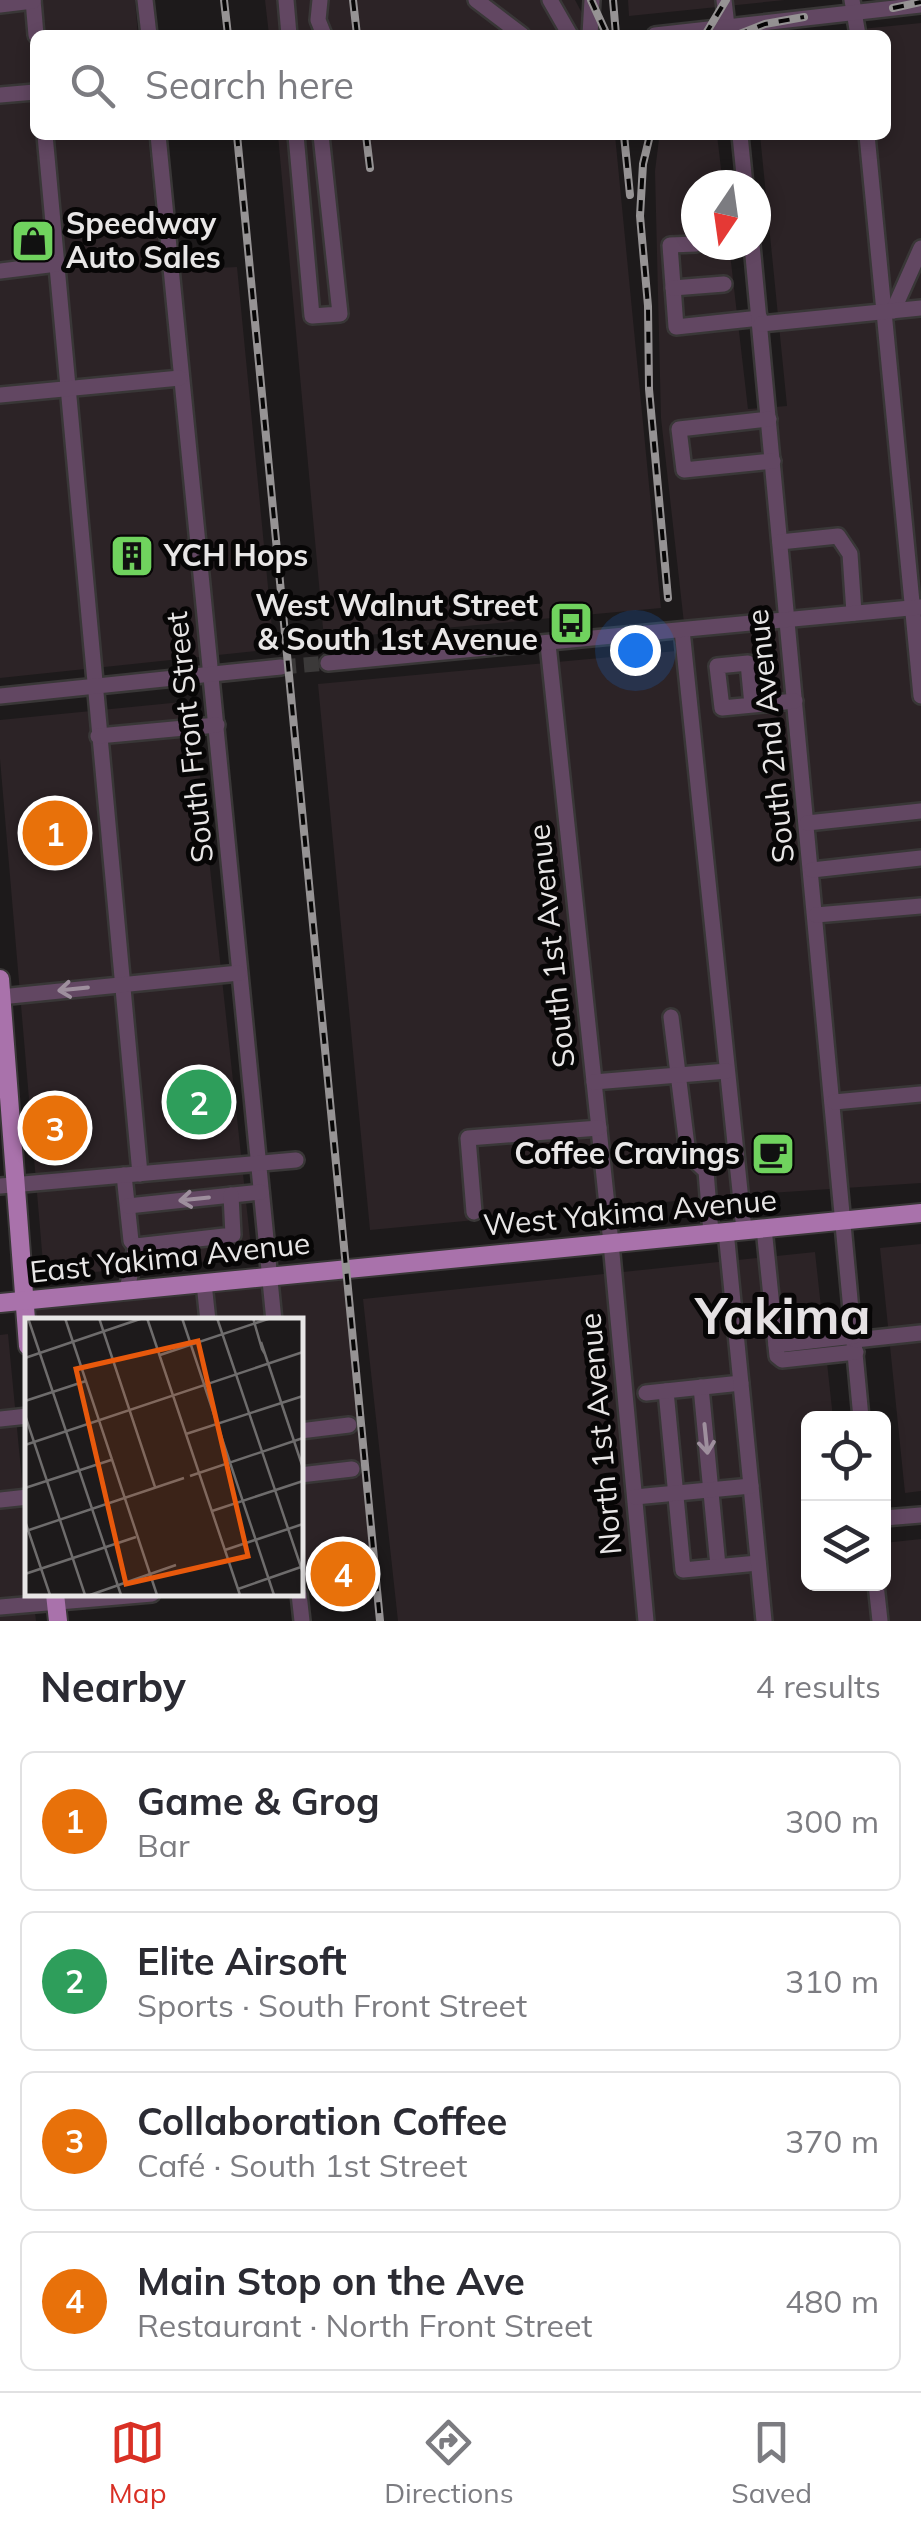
<!DOCTYPE html>
<meta charset="utf-8">
<style>
:root{--surface:#fff;--page:#f2f2f3;--text:#2b2b33;--muted:#7c7c81;--line:#e1e1e2;--accent:#d93025}
body{margin:0;font-family:Mulish,sans-serif;background:var(--page);color:var(--text)}
.controls{position:absolute;right:30px;bottom:30px;display:grid;overflow:hidden;border-radius:15px;box-shadow:0 5px 15px #0003}
.controls button{width:90px;height:90px;display:grid;place-items:center;padding:0;border:0;border-bottom:2px solid var(--line);background:var(--surface);color:var(--text);font:50px sans-serif}
.compass{position:absolute;left:681px;top:170px;width:90px;height:90px;border-radius:50%;background:var(--surface);box-shadow:0 5px 15px #0003;rotate:193deg}
.you{position:absolute;left:635px;top:650px;width:35px;height:35px;margin:-25px;border:8px solid #fff;border-radius:50%;background:#1a73e8;box-shadow:0 0 0 15px #1a73e833}
.badge{display:grid;place-items:center;width:65px;height:65px;border-radius:50%;background:var(--accent);color:#fff;font-size:32px;font-weight:700}
.pin{position:absolute;translate:-50% -50%;border:5px solid #fff;box-shadow:0 2px 10px #0006}
.list{margin:0;padding:0;list-style:none}
h2{display:flex;justify-content:space-between;align-items:center;height:130px;margin:0;padding:0 40px;font-size:42px}
h2 small{font-size:32px;font-weight:400;color:var(--muted)}
.list li{display:grid;grid-template-columns:65px 1fr auto;gap:30px;align-items:center;box-sizing:border-box;height:140px;margin:0 20px 20px;padding:0 20px;border:2px solid var(--line);border-radius:15px}
.list b{display:block;font-size:38px;white-space:nowrap}
.list p{margin:0;font-size:32px;white-space:nowrap;color:var(--muted)}
.list em{font-size:32px;font-style:normal;color:var(--muted)}
.icon{flex:none;width:55px;height:55px;fill:none;stroke:currentColor;stroke-width:2;stroke-linecap:round;stroke-linejoin:round}
.map{position:relative;flex:none;width:921px;height:1621px;overflow:hidden}
.search{position:absolute;background:var(--surface);box-shadow:0 5px 15px #0003;left:30px;right:30px;top:30px;height:110px;display:flex;align-items:center;gap:25px;box-sizing:border-box;padding:0 35px;border-radius:15px;color:var(--muted);font-size:38px}
.sheet{height:770px;background:var(--surface)}
nav{display:flex;justify-content:space-around;align-items:center;box-sizing:border-box;height:140px;border-top:2px solid var(--line);background:var(--surface);font-size:28px;color:var(--muted)}
nav a{display:grid;justify-items:center;gap:5px}
nav .on{color:var(--accent)}
.map>svg:first-child{display:block}
.built{fill:#2c2326}
.lines{fill:none;stroke-linecap:round;stroke-linejoin:round}
.minor-tunnel{stroke:#3b3939;stroke-width:15;stroke-dasharray:15 8;stroke-linecap:butt}
.minor-casing{stroke:#393737;stroke-width:20}
.major-casing{stroke:#393737;stroke-width:22}
.minor{stroke:#624762;stroke-width:15}
.major{stroke:#a972ab;stroke-width:18}
.rail-casing{stroke:#969394;stroke-width:8}
.rail{stroke:#070606;stroke-width:4;stroke-dasharray:11;stroke-linecap:butt}
.oneway{stroke:#9e8f9d}
.labels{text-anchor:middle;stroke-width:10;stroke-linejoin:round;paint-order:stroke}
.poi-label{font-size:30px;font-weight:bold;fill:#e8e6e6;stroke:#070606;text-anchor:start}
.street-label{font-size:30px;fill:#e8e6e6;stroke:#070606}
.town-label{font-size:50px;font-weight:bold;fill:#e5e1e3;stroke:#070606}
.inset-road{fill:none;stroke:#6e6c6c;stroke-width:2.5}
.view{fill:#e8590c;fill-opacity:0.15;stroke:#e8590c;stroke-width:5}
.inset-edge{fill:none;stroke:#e8e6e6;stroke-width:5}
</style>
<div class="map">
<svg width="921" height="1621" viewBox="0 0 921 1621">
<rect width="100%" height="100%" fill="#1d1a1b"/>
<g class="built">
<path d="M0 0H135L138 35H35V135H148L161 271 237 267 274 649 0 678Z"/>
<path d="M265 0H575L594 35H269Z"/>
<path d="M628 0H785L629 16Z"/>
<path d="M921 23V1183L739 1195 370 1230 318 684 687 650 661 418 655 171 659 139 661 135H717L723 185H696V245H729L748 409 787 406 760 135H886V35H801Z"/>
<path d="M278 135H615L661 608 324 639Z"/>
<path d="M192 701 252 1257 63 1275 43 1263 0 759V720Z"/>
<path d="M921 1244V1491L905 1493 880 1248Z"/>
<path d="M815 1252 833 1418H808V1584H884V1543L921 1539V1621H398L363 1299Z"/>
<path d="M345 1268 374 1574 300 1581V1321H28L23 1301Z"/>
<path d="M8 1334 27 1533 28 1594H33L36 1621H0V1335Z"/>
</g>
<g class="lines">
<path class="minor-tunnel" d="M281 667 328 663"/>
<defs>
<g id="minor">
<path d="M33 0 36 35"/>
<path d="M145 0 149 35"/>
<path d="M286 0 289 35"/>
<path d="M320 0 318 20 324 35"/>
<path d="M476 0 522 35"/>
<path d="M550 0 570 35"/>
<path d="M724 0 728 35"/>
<path d="M852 0 858 35"/>
<path d="M0 5 33 1"/>
<path d="M590 35 592 0"/>
<path d="M655 35 921 5"/>
<path d="M0 95 35 92"/>
<path d="M45 135 140 1174"/>
<path d="M158 135 274 1321"/>
<path d="M296 135 312 316 340 314 321 135"/>
<path d="M740 135 745 185"/>
<path d="M867 135 921 696"/>
<path d="M696 244 670 245 676 327 760 318"/>
<path d="M752 245 861 1418"/>
<path d="M0 271 57 264"/>
<path d="M673 288 724 284"/>
<path d="M893 311 921 248"/>
<path d="M761 324 921 308"/>
<path d="M0 395 180 378"/>
<path d="M769 419 679 429 684 470 773 461"/>
<path d="M780 542 838 536 850 554 854 613"/>
<path d="M682 630 744 1230"/>
<path d="M548 644 611 1243 646 1621"/>
<path d="M328 663 921 607"/>
<path d="M0 696 281 667"/>
<path d="M752 705 748 663 717 666 722 708 795 701"/>
<path d="M98 736 217 725"/>
<path d="M807 823 921 811"/>
<path d="M812 870 921 858"/>
<path d="M816 915 921 906"/>
<path d="M0 997 239 973"/>
<path d="M671 1017 688 1154 706 1171 711 1233"/>
<path d="M594 1082 727 1071"/>
<path d="M834 1102 921 1094"/>
<path d="M124 1175 131 1241 136 1246"/>
<path d="M0 1186 296 1160"/>
<path d="M128 1206 261 1192"/>
<path d="M474 1212 468 1138 599 1128"/>
<path d="M764 1228 777 1356 782 1360 856 1352"/>
<path d="M204 1283 208 1321"/>
<path d="M127 1290 136 1246 233 1235 231 1195"/>
<path d="M855 1340 921 1333"/>
<path d="M776 1345 854 1336"/>
<path d="M701 1387 718 1566"/>
<path d="M666 1391 683 1570 758 1563"/>
<path d="M646 1393 741 1383"/>
<path d="M0 1419 28 1416"/>
<path d="M300 1431 349 1425"/>
<path d="M300 1475 352 1469"/>
<path d="M751 1486 764 1621"/>
<path d="M635 1497 751 1486 726 1231"/>
<path d="M0 1500 28 1497"/>
<path d="M884 1518 921 1515"/>
<path d="M876 1584 880 1621"/>
<path d="M299 1594 302 1621"/>
<path d="M0 1607 152 1594"/>
</g>
<g id="major">
<path d="M0 979 28 1346"/>
<path d="M0 1303 921 1213"/>
<path d="M55 1594 58 1621"/>
</g>
</defs>
<use href="#minor" class="minor-casing"/>
<use href="#major" class="major-casing"/>
<use href="#minor" class="minor"/>
<use href="#major" class="major"/>
<defs>
<g id="rail">
<path d="M224 0 228 35"/>
<path d="M353 0 357 35"/>
<path d="M591 0 607 35"/>
<path d="M613 0 616 35"/>
<path d="M893 8 921 2"/>
<path d="M705 35 726 0"/>
<path d="M737 35 765 24 804 17"/>
<path d="M237 135 380 1621"/>
<path d="M366 135 370 168"/>
<path d="M624 135 630 195"/>
<path d="M650 135 643 164 640 216 648 306 649 389 668 598"/>
</g>
</defs>
<use href="#rail" class="rail-casing"/>
<use href="#rail" class="rail"/>
</g>
<defs><path id="oneway-shaft" d="M-6 0H5M1.5-3L5.5 0L1.5 3" fill="none" stroke-width="1.6" stroke-linecap="round" stroke-linejoin="round" transform="scale(2.5)"/></defs>
<g class="oneway">
<use href="#oneway-shaft" transform="translate(73 989) rotate(174)"/>
<use href="#oneway-shaft" transform="translate(194 1199) rotate(174)"/>
<use href="#oneway-shaft" transform="translate(706 1439) rotate(84)"/>
</g>
<defs>
<symbol id="shop-square" viewBox="-11 -11 22 22"><rect x="-9" y="-9" width="18" height="18" rx="4" fill="#70d35e" stroke="#070606"/><path d="M-5-2.5h2.3a2.7 3.5 0 0 1 5.4 0H5L5.5 6h-11ZM-1.5-2.5h3a1.5 2.3 0 0 0-3 0Z" fill="#111"/></symbol>
<symbol id="building-square" viewBox="-11 -11 22 22"><rect x="-9" y="-9" width="18" height="18" rx="4" fill="#70d35e" stroke="#070606"/><path d="M-4-6H4V6H1V3H-1V6H-4ZM-2.5-4.3h1.7v1.8h-1.7ZM.8-4.3h1.7v1.8H.8ZM-2.5-1h1.7V.8h-1.7ZM.8-1h1.7V.8H.8Z" fill="#111"/></symbol>
<symbol id="bus-square" viewBox="-11 -11 22 22"><rect x="-9" y="-9" width="18" height="18" rx="4" fill="#70d35e" stroke="#070606"/><path d="M-5-6H5V4H4V6H2V4H-2V6H-4V4H-5ZM-3.5-4V0h7V-4ZM-3.5 1.2v1.5H-2V1.2ZM2 1.2v1.5H3.5V1.2Z" fill="#111"/></symbol>
<symbol id="cafe-square" viewBox="-11 -11 22 22"><rect x="-9" y="-9" width="18" height="18" rx="4" fill="#70d35e" stroke="#070606"/><path d="M-5.5-4.5H6V0H3Q3 3.5 0 3.5H-2.5Q-5.5 3.5-5.5 0ZM3-3.2v2h1.7v-2ZM-6 4.5H4V6H-6Z" fill="#111"/></symbol>
</defs>
<g fill-rule="evenodd">
<use href="#shop-square" x="8" y="216" width="50" height="50"/>
<use href="#building-square" x="107" y="531" width="50" height="50"/>
<use href="#bus-square" x="546" y="598" width="50" height="50"/>
<use href="#cafe-square" x="748" y="1129" width="50" height="50"/>
</g>
<g class="labels">
<g class="poi-label">
<text x="66" y="234">Speedway<tspan x="66" dy="34">Auto Sales</tspan></text>
<text x="164" y="566">YCH Hops</text>
<text x="538" y="616" text-anchor="end">West Walnut Street<tspan x="538" dy="34">&amp; South 1st Avenue</tspan></text>
<text x="740" y="1164" text-anchor="end">Coffee Cravings</text>
</g>
<g class="street-label">
<text transform="translate(771 736) rotate(-96)" y="10">South 2nd Avenue</text>
<text transform="translate(190 737) rotate(-96)" y="10">South Front Street</text>
<text transform="translate(552 946) rotate(-96)" y="10">South 1st Avenue</text>
<text transform="translate(630 1213) rotate(-5)" y="10">West Yakima Avenue</text>
<text transform="translate(170 1258) rotate(-6)" y="10">East Yakima Avenue</text>
<text transform="translate(601 1434) rotate(-95)" y="10">North 1st Avenue</text>
</g>
<g class="town-label">
<text x="783" y="1334">Yakima</text>
</g>
</g>
<g transform="translate(25 1318)">
<rect width="278" height="278" fill="#1d1a1b"/>
<path class="inset-road" d="M3 0 96 277M40 0 132 277M74 0 130 169M122 0 215 277M157 0 249 277M192 0 278 255M228 0 237 31 240 36 236 24M240 36 278 150M135 37 246 0M0 40 118 0M0 83 61 63M0 97 60 277M161 116 278 78M0 127 278 34M165 158 278 120M0 170 86 142M187 193 278 163M0 203 25 277M1 213 159 160M200 232 278 206M0 256 111 219M213 271 276 249M65 277 151 247"/>
<path class="view" d="M173 23 223 238 101 266 51 51Z"/>
<rect width="278" height="278" class="inset-edge"/>
</g>
</svg>
<div class="controls">
<button><svg class="icon" aria-label="locate" viewBox="0 0 24 24"><circle cx="12" cy="12" r="6"/><path d="M12 2v4M12 18v4M2 12h4M18 12h4"/></svg></button>
<button><svg class="icon" aria-label="layers" viewBox="0 0 24 24"><path d="M12 4l9 5-9 5-9-5zM3 14l9 5 9-5"/></svg></button>
</div>
<svg class="compass" viewBox="-18 -18 36 36"><path d="M0-13l5 13h-10z" fill="#e53935"/><path d="M0 13l5-13h-10z" fill="#7c7c81"/></svg>
<div class="you"></div>
<div class="pin badge" style="left:55px;top:833px;background:#e8710a">1</div>
<div class="pin badge" style="left:199px;top:1102px;background:#2e9e5b">2</div>
<div class="pin badge" style="left:55px;top:1128px;background:#e8710a">3</div>
<div class="pin badge" style="left:343px;top:1574px;background:#e8710a">4</div>
<div class="search"><svg class="icon" aria-label="search" viewBox="0 0 24 24"><circle cx="10" cy="10" r="6"/><path d="M15 15l6 6"/></svg>Search here</div>
</div>
<section class="sheet">
<h2>Nearby<small>4 results</small></h2>
<ul class="list">
<li><span class="badge" style="background:#e8710a">1</span><div><b>Game &amp; Grog</b><p>Bar</p></div><em>300 m</em></li>
<li><span class="badge" style="background:#2e9e5b">2</span><div><b>Elite Airsoft</b><p>Sports · South Front Street</p></div><em>310 m</em></li>
<li><span class="badge" style="background:#e8710a">3</span><div><b>Collaboration Coffee</b><p>Café · South 1st Street</p></div><em>370 m</em></li>
<li><span class="badge" style="background:#e8710a">4</span><div><b>Main Stop on the Ave</b><p>Restaurant · North Front Street</p></div><em>480 m</em></li>
</ul>
</section>
<nav>
<a class="on"><svg class="icon" aria-label="map" viewBox="0 0 24 24"><path d="M3 6l6-2 6 2 6-2v14l-6 2-6-2-6 2zM9 4v14M15 6v14"/></svg>Map</a>
<a><svg class="icon" aria-label="directions" viewBox="0 0 24 24"><path d="M12 3l9 9-9 9-9-9zM9 14v-3h6M13 9l2 2-2 2"/></svg>Directions</a>
<a><svg class="icon" aria-label="saved" viewBox="0 0 24 24"><path d="M7 4h10v16l-5-4-5 4z"/></svg>Saved</a>
</nav>
